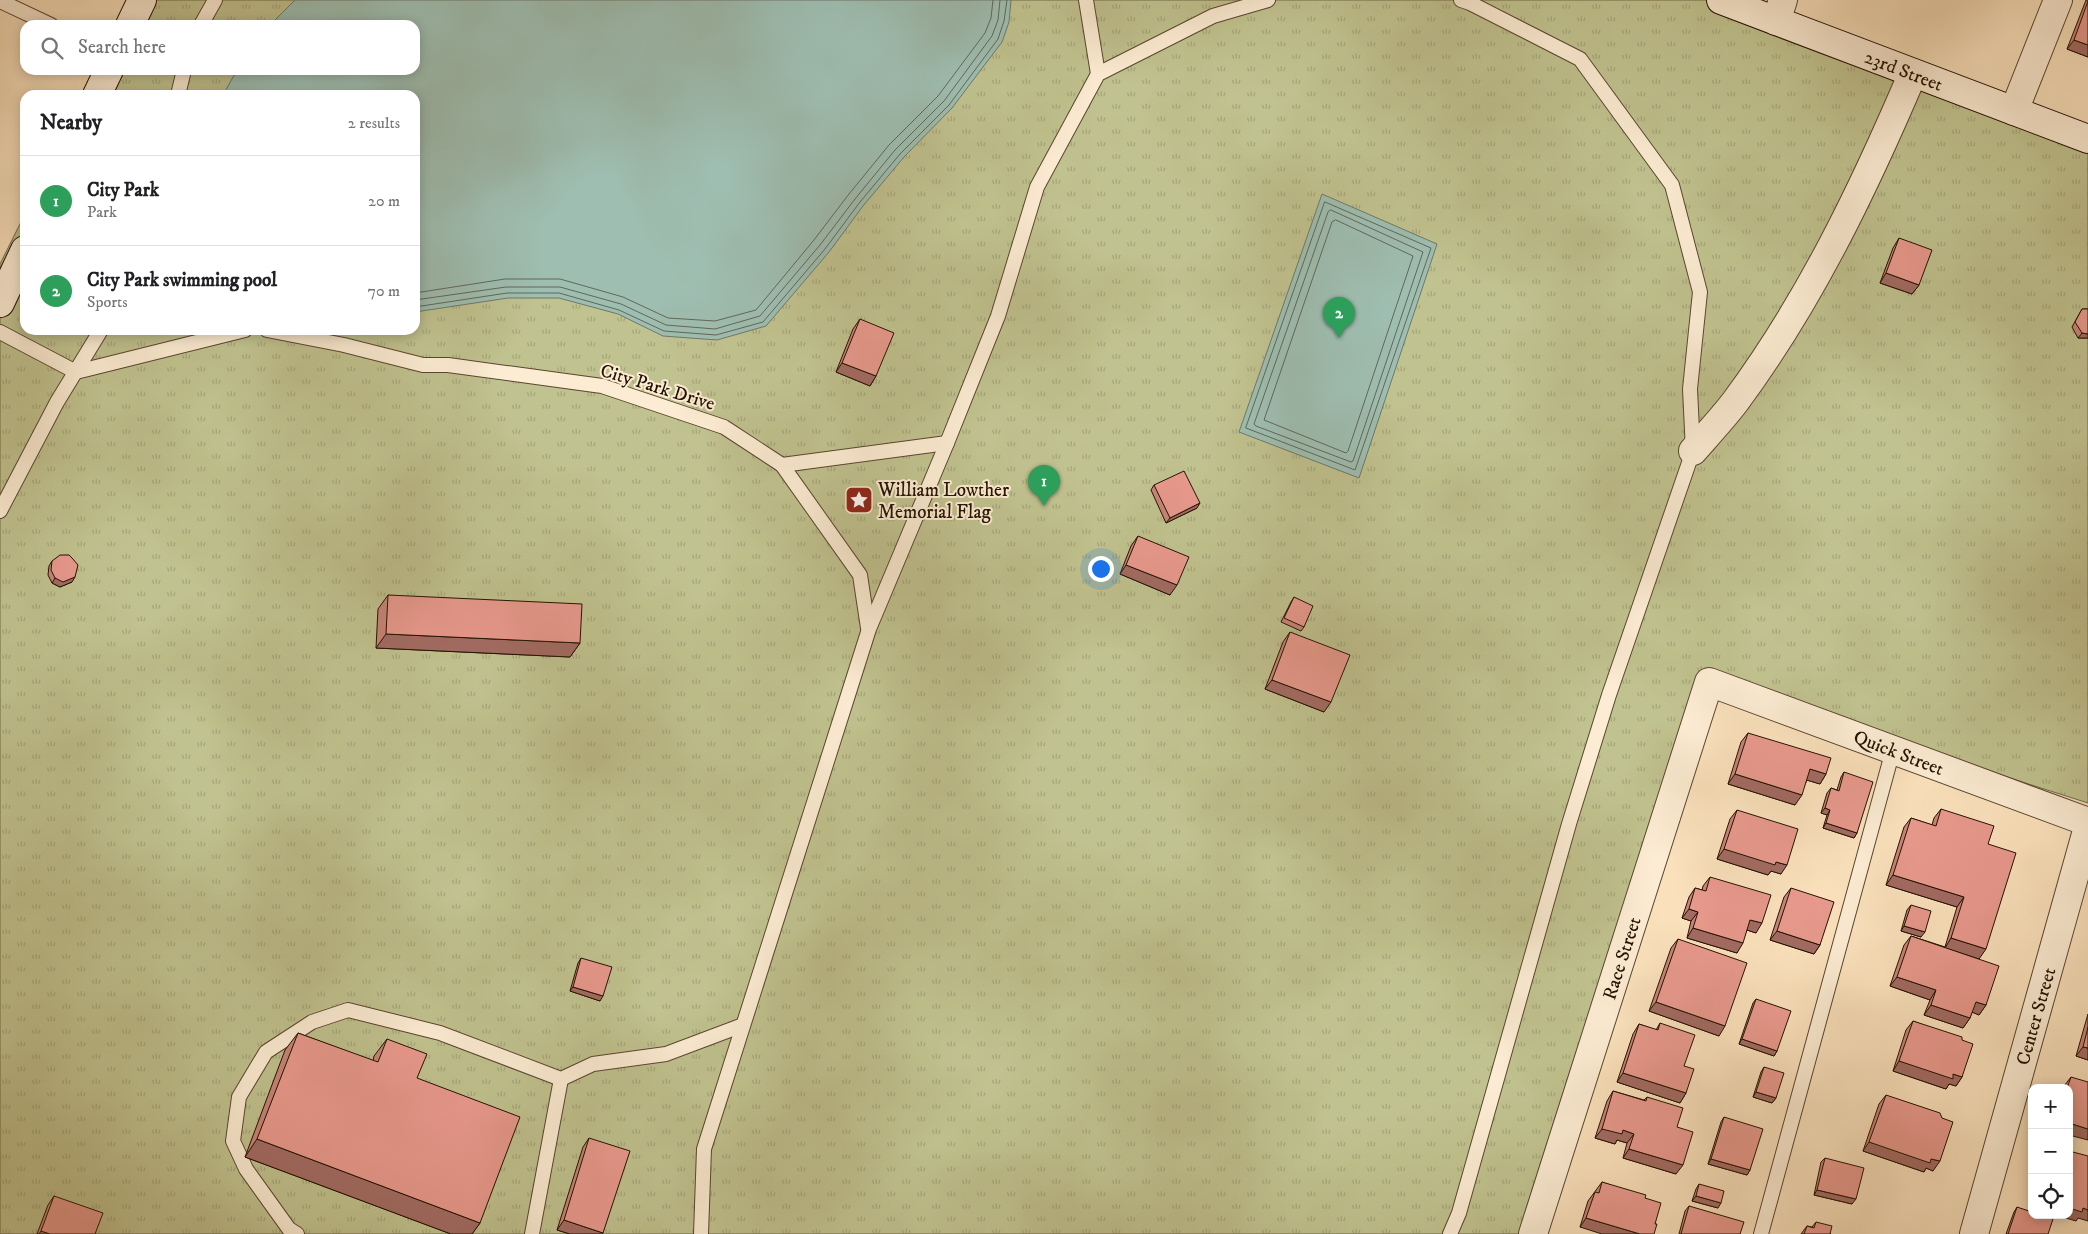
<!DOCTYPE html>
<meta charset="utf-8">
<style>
:root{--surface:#fff;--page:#f6f6f6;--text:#202124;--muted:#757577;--line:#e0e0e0;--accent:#111827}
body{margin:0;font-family:"IM FELL DW Pica",serif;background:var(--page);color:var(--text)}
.controls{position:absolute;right:15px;bottom:15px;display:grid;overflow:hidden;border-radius:10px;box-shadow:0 2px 12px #0003}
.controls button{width:45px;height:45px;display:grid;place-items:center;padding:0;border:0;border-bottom:1px solid var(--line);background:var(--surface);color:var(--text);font:25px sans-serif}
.you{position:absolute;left:1100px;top:568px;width:18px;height:18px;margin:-12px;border:4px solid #fff;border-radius:50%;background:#1a73e8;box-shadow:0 0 0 8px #1a73e833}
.badge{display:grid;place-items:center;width:32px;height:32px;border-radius:50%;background:var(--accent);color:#fff;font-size:16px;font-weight:700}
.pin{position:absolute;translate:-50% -41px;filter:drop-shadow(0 1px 2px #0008)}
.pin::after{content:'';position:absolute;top:26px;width:18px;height:15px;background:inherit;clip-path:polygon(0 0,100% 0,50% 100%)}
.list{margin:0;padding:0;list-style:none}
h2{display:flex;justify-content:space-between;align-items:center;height:65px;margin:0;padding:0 20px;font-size:21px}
h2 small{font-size:16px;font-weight:400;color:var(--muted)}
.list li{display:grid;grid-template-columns:32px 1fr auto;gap:15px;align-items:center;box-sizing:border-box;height:90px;padding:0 20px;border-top:1px solid var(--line)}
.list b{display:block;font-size:19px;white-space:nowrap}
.list p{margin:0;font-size:16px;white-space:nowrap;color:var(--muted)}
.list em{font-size:16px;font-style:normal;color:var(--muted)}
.icon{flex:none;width:28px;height:28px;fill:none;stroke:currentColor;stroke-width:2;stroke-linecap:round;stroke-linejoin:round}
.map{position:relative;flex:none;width:2088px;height:1234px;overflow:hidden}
.search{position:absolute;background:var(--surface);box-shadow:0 2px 12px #0003;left:20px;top:20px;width:400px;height:55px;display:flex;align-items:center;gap:12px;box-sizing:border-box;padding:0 18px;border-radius:15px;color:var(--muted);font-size:19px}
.panel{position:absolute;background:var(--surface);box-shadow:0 2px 12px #0003;left:20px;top:90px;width:400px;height:245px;border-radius:15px}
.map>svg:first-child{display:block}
.park{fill:url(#park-tufts);stroke:#726a48}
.water{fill:#9ebeb1;stroke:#6d796a}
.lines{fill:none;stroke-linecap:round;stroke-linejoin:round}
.shore{stroke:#606858;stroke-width:1}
.lane-casing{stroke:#59462f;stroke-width:16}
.street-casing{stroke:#59462f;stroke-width:30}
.secondary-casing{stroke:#231200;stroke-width:30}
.lane{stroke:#fcecd3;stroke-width:14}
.street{stroke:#fcecd3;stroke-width:28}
.secondary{stroke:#fcecd3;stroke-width:28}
.wall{fill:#c88479;stroke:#231200}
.shaded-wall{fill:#a26b63;stroke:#231200}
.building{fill:#e8998d;stroke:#231200}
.labels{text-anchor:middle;stroke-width:4;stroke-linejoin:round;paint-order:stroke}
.street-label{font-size:19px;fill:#231200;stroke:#fcecd3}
.poi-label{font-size:19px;fill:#231200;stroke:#fcecd3;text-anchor:start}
</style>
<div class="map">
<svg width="2088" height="1234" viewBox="0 0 2088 1234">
<defs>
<pattern id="park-tufts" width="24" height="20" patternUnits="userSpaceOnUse" patternTransform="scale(1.25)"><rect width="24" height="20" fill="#c0c28f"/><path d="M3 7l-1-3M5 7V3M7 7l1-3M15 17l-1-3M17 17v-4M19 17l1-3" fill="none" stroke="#a5a67a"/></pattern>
</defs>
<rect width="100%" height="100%" fill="#fae1bc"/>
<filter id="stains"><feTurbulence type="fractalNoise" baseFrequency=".004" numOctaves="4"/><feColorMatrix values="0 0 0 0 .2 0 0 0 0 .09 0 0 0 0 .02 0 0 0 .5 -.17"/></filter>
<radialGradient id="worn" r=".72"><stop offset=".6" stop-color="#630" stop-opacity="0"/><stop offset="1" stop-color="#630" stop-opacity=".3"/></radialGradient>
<path class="park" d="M131 0H1719L2088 139V803L1709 682 1533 1234H0V264L25 214V330H415V95H84L96 70H415V25H119Z"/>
<g class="water">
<path d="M295 0H1011L1009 22 1002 42 952 108 904 157 863 206 829 252 766 326 717 340 663 336 618 314 559 298H508L415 312V95H223L237 70H415V25H270Z"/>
<path d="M1322 194 1437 244 1359 478 1239 432Z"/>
</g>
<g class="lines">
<g class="shore">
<path d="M1325 202 1431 248 1355 470 1246 428Z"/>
<path d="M1331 210 1423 252 1353 461 1351 462 1256 426 1254 424 1328 212Z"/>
<path d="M1336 220 1413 256 1348 451 1346 453 1264 420 1332 222Z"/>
<path d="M415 293 505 279H560L623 297 668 318 715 321 756 310 814 240 849 194 889 145 938 96 985 33 991 18 993 0"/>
<path d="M415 300 506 287H560L621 304 666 325 715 329 760 316 820 245 855 199 895 150 944 101 992 36 998 20 1000 0"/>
<path d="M415 307 507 293H559L619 310 664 331 716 335 763 322 825 249 860 202 900 154 949 105 998 39 1004 21 1007 0"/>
</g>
<defs>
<g id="lane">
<path d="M1086 0 1098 74"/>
<path d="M0 1 51 25"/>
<path d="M201 25 215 0"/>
<path d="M178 95 184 70"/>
<path d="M267 330 344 345 423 365H448L602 386 724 427 782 465 860 575 868 628"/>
<path d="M0 332 76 372"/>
<path d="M76 372 245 330"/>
<path d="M782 465 947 443"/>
<path d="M0 511 57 402 101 330"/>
<path d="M297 1234 289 1229 246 1169 233 1141 239 1097 266 1052 312 1022 348 1010 440 1033 561 1079 593 1064 666 1054 743 1025"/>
<path d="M532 1234 561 1079"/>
<path d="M701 1234 704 1149 869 629 947 443 998 316 1037 187 1098 74 1213 16 1268 0"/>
<path d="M1450 1234 1459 1213 1569 824 1609 695 1693 451 1690 389 1700 292 1672 185 1580 59 1470 3 1461 0"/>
<path d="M1761 1234 1893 750"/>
</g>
<g id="street">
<path d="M1776 21 1783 0"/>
<path d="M2014 111 2058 0"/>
<path d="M1693 451C1707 435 1722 419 1735 402 1810 301 1864 188 1913 73"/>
<path d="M1533 1234 1709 682 2088 822"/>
<path d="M1974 1234 2088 827"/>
</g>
<g id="secondary">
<path d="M1721 0 2088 139"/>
<path d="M130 25 142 0"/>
<path d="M97 95 109 70"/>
<path d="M0 303 25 250"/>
</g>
</defs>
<use href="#lane" class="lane-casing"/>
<use href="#street" class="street-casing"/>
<use href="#secondary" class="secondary-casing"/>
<use href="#lane" class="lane"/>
<use href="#street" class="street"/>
<use href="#secondary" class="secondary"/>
</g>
<g class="wall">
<path d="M2086 0H2088V57L2067 49Z"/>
<path d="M1899 238 1919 285 1912 294 1880 283 1893 248Z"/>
<path d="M2082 309H2088V338H2078L2072 327Z"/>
<path d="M860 319 876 376 870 386 836 372 853 329Z"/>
<path d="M1154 485 1197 508 1166 523 1151 490Z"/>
<path d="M1138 536 1170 595 1120 574 1131 546Z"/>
<path d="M52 561 72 582 60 587 52 583 48 575 49 566Z"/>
<path d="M388 595 580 643 570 657 376 648 378 609Z"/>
<path d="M1294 597 1304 627 1301 631 1281 622 1291 602Z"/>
<path d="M1290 632 1324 712 1265 689 1283 642Z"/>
<path d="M1748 733 1826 774 1820 784 1807 780 1795 805 1728 784 1741 742Z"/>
<path d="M1844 772 1857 833 1854 838 1823 828 1827 815 1821 813 1827 793 1831 788 1837 790 1841 777Z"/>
<path d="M1941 809 1988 844 1979 959 1986 1005 1979 1015 1972 1012 1970 1018 1963 1028 1924 1015 1930 1000 1890 986 1904 945 1911 936 1945 947 1957 907 1886 885 1904 827 1911 818 1932 825 1934 818Z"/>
<path d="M1737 810 1781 874 1771 871 1768 875 1717 859 1730 819Z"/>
<path d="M1710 877 1756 933 1747 930 1737 953 1687 938 1691 921 1682 918 1689 897 1695 888 1702 890 1703 886Z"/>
<path d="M1791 888 1820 945 1814 954 1770 940 1784 897Z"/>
<path d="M1911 905 1921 937 1901 931 1907 910Z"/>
<path d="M1678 939 1719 1036 1649 1011 1671 948Z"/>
<path d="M581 958 600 1001 570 991 578 963Z"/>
<path d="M1756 999 1777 1051 1774 1056 1739 1044 1753 1003Z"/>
<path d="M2088 1014V1060L2076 1056Z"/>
<path d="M1913 1021 1962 1040V1077L1956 1086 1949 1084 1946 1089 1893 1071 1906 1030Z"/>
<path d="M1660 1023 1686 1093 1680 1103 1617 1082 1633 1034 1639 1024 1656 1030Z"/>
<path d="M298 1033 373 1061 374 1056 387 1039 417 1078 480 1223 472 1234H451L245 1157 285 1050Z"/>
<path d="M1764 1067 1776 1098 1772 1103 1753 1097 1761 1072Z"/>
<path d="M2071 1077 2069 1088H2063L2064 1086Z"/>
<path d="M1613 1091 1644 1100 1647 1097 1677 1127 1676 1174 1623 1158 1627 1143 1617 1140 1615 1144 1595 1138 1607 1101Z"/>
<path d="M1886 1095 1933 1171 1926 1168 1924 1172 1863 1151 1879 1104Z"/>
<path d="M1724 1117 1750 1170 1747 1175 1708 1164 1721 1122Z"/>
<path d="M589 1138 603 1233 602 1234H570L557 1230 583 1147Z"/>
<path d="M1825 1158 1852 1204 1814 1195 1821 1162Z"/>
<path d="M1602 1182 1645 1198 1655 1224 1580 1227 1588 1201Z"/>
<path d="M1699 1184 1718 1208 1692 1201 1696 1189Z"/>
<path d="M54 1196 95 1234H37L48 1205Z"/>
<path d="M1689 1206 1740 1234H1679L1685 1211Z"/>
<path d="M2017 1207 2048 1234H2006L2014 1212Z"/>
<path d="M1816 1222 1831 1234H1801L1807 1226 1812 1227Z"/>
</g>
<g class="shaded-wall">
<path d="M2074 40 2088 45V57L2067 49Z"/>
<path d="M1886 273 1919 285 1912 294 1880 283Z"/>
<path d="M2082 333 2088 334V338H2078Z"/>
<path d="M842 363 876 376 870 386 836 372Z"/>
<path d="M1200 503 1197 508 1166 523 1170 518Z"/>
<path d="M1126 565 1177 585 1170 595 1120 574Z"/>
<path d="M75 577 72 582 60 587 52 583 55 578Z"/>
<path d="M386 634 580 643 570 657 376 648Z"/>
<path d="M1272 680 1331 702 1324 712 1265 689Z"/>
<path d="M1810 769 1826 774 1820 784 1803 779Z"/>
<path d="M1735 774 1802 795 1795 805 1728 784Z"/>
<path d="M1825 808 1830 810 1827 815 1821 813Z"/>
<path d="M1826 823 1857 833 1854 838 1823 828Z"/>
<path d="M1724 849 1776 862 1787 865 1781 874 1771 871 1768 875 1717 859Z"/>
<path d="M1893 875 1964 897 1957 907 1886 885Z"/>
<path d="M1689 909 1698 912 1691 921 1682 918Z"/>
<path d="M1750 920 1762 923 1756 933 1744 929Z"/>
<path d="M1904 926 1925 932 1921 937 1901 931Z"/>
<path d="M1693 928 1743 943 1737 953 1687 938Z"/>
<path d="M1777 931 1820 945 1814 954 1770 940Z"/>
<path d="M1951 938 1986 949 1979 959 1945 948Z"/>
<path d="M1897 977 1936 990 1930 1000 1890 986Z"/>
<path d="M573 987 603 996 600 1001 570 991Z"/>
<path d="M1656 1002 1725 1026 1719 1036 1649 1011Z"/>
<path d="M1976 1002 1986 1005 1979 1015 1969 1011Z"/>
<path d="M1931 1005 1970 1018 1963 1028 1924 1015Z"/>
<path d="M1742 1039 1777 1051 1774 1056 1739 1044Z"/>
<path d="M2083 1047 2088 1048V1060L2076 1056Z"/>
<path d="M1899 1061 1953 1074 1962 1077 1956 1086 1949 1084 1946 1089 1893 1071Z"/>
<path d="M1623 1073 1686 1093 1680 1103 1617 1082Z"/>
<path d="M1756 1092 1776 1098 1772 1103 1753 1097Z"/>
<path d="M2069 1123 2088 1129V1140L2069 1135Z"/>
<path d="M1602 1129 1623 1130 1634 1134 1627 1143 1617 1140 1615 1144 1595 1138Z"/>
<path d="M257 1139 480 1223 472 1234H451L245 1157Z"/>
<path d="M1869 1142 1931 1159 1940 1161 1933 1171 1926 1168 1924 1172 1863 1151Z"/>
<path d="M1629 1149 1683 1165 1676 1174 1623 1158Z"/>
<path d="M1711 1159 1750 1170 1747 1175 1708 1164Z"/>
<path d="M1817 1190 1856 1199 1852 1204 1814 1195Z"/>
<path d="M1696 1196 1721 1203 1718 1208 1692 1201Z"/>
<path d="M2069 1208H2083L2088 1210V1221L2078 1218 2076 1221 2056 1215H2069Z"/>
<path d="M1586 1218 1640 1234H1602L1580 1227Z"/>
<path d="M564 1220 603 1233 602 1234H570L557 1230Z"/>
<path d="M41 1231 50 1234H39Z"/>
</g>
<g class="building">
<path d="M2088 1V45L2074 40Z"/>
<path d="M1899 238 1932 250 1919 285 1886 273Z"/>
<path d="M2082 309H2088V334L2082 333 2075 322Z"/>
<path d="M860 319 894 333 876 376 842 363Z"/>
<path d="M1184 471 1200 503 1170 518 1154 485Z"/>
<path d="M1138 536 1189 557 1177 585 1126 565Z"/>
<path d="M60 555H69L72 558 78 565 75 577 63 582 55 578 51 570 52 561Z"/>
<path d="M388 595 582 604 580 643 386 634Z"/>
<path d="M1294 597 1313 606 1304 627 1284 618Z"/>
<path d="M1290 632 1350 655 1331 702 1272 680Z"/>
<path d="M1748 733 1831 758 1826 774 1810 769 1802 795 1735 774Z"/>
<path d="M1844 772 1873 782 1857 833 1826 823 1830 810 1825 808 1831 788 1839 791Z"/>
<path d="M1941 809 1994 826 1988 844 2016 853 1986 949 1951 938 1964 897 1893 875 1911 818 1936 826Z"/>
<path d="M1737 810 1798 829 1787 865 1776 862 1775 865 1724 849Z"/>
<path d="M1710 877 1771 895 1762 923 1750 920 1743 943 1693 928 1698 912 1689 909 1695 888 1706 891Z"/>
<path d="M1791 888 1834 902 1820 945 1777 931Z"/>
<path d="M1911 905 1931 911 1925 932 1904 926Z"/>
<path d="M1911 936 1999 966 1986 1005 1976 1002 1970 1018 1931 1005 1936 990 1897 977Z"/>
<path d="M1678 939 1747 963 1725 1026 1656 1002Z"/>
<path d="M581 958 612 967 603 996 573 987Z"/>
<path d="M1756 999 1791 1011 1777 1051 1742 1039Z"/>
<path d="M1913 1021 1962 1037V1040L1973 1044 1962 1077 1953 1074V1079L1899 1061Z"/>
<path d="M1660 1023 1695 1035 1684 1066 1694 1069 1686 1093 1623 1073 1639 1024 1658 1030Z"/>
<path d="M2088 1027V1048L2083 1047Z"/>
<path d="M298 1033 378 1062 387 1039 427 1054 417 1078 520 1117 480 1223 257 1139Z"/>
<path d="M1764 1067 1784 1073 1776 1098 1756 1092Z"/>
<path d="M2071 1077 2088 1082V1129L2069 1123V1088H2067Z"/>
<path d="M1613 1091 1646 1101 1647 1097 1683 1108 1677 1127 1693 1132 1683 1165 1629 1149 1634 1134 1623 1130 1622 1134 1602 1129Z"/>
<path d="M1886 1095 1940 1113 1942 1118 1953 1122 1940 1161 1931 1159 1930 1163 1869 1142Z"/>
<path d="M1724 1117 1763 1129 1750 1170 1711 1159Z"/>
<path d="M589 1138 630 1151 603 1233 564 1220Z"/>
<path d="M2069 1151 2088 1156V1210L2083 1208 2082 1212 2069 1208Z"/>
<path d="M1825 1158 1864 1168 1856 1199 1817 1190Z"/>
<path d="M1602 1182 1646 1195 1645 1198 1661 1203 1655 1224H1657L1654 1234H1640L1586 1218 1595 1192 1599 1193Z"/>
<path d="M1699 1184 1724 1191 1721 1203 1696 1196Z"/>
<path d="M54 1196 103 1213 95 1234H50L41 1231Z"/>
<path d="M1689 1206 1744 1222 1740 1234H1681Z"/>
<path d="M2017 1207 2032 1212V1215H2041L2053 1219 2048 1234H2008Z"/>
<path d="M1816 1222 1832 1226 1830 1234H1831H1804L1807 1226 1814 1228Z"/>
</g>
<defs>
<symbol id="sight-square" viewBox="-11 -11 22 22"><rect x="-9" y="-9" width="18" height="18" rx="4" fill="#8f2418" stroke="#fcecd3"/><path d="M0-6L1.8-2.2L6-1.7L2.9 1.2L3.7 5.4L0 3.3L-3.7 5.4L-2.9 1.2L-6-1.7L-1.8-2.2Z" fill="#fff"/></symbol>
</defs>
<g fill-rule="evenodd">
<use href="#sight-square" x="843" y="484" width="32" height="32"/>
</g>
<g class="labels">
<g class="street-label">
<text transform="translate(1904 70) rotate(21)" y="7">23rd Street</text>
<text transform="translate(658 386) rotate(17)" y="7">City Park Drive</text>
<text transform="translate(1899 752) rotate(21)" y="7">Quick Street</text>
<text transform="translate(1621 958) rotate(-72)" y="7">Race Street</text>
<text transform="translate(2035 1016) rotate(-74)" y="7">Center Street</text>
</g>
<g class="poi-label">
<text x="878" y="496">William Lowther<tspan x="878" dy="22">Memorial Flag</tspan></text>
</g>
</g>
<rect width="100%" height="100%" filter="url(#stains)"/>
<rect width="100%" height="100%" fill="url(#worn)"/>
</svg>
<div class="controls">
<button>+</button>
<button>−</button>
<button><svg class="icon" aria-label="locate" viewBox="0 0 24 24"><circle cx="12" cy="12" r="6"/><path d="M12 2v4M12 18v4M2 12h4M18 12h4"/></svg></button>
</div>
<div class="you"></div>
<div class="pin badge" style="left:1044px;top:506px;background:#2e9e5b">1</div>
<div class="pin badge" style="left:1339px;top:338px;background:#2e9e5b">2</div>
<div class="search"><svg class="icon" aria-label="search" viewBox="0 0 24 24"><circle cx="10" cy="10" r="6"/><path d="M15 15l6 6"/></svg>Search here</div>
<section class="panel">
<h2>Nearby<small>2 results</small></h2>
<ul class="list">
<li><span class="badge" style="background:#2e9e5b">1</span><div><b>City Park</b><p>Park</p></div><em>20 m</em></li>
<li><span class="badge" style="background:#2e9e5b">2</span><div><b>City Park swimming pool</b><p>Sports</p></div><em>70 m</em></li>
</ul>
</section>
</div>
